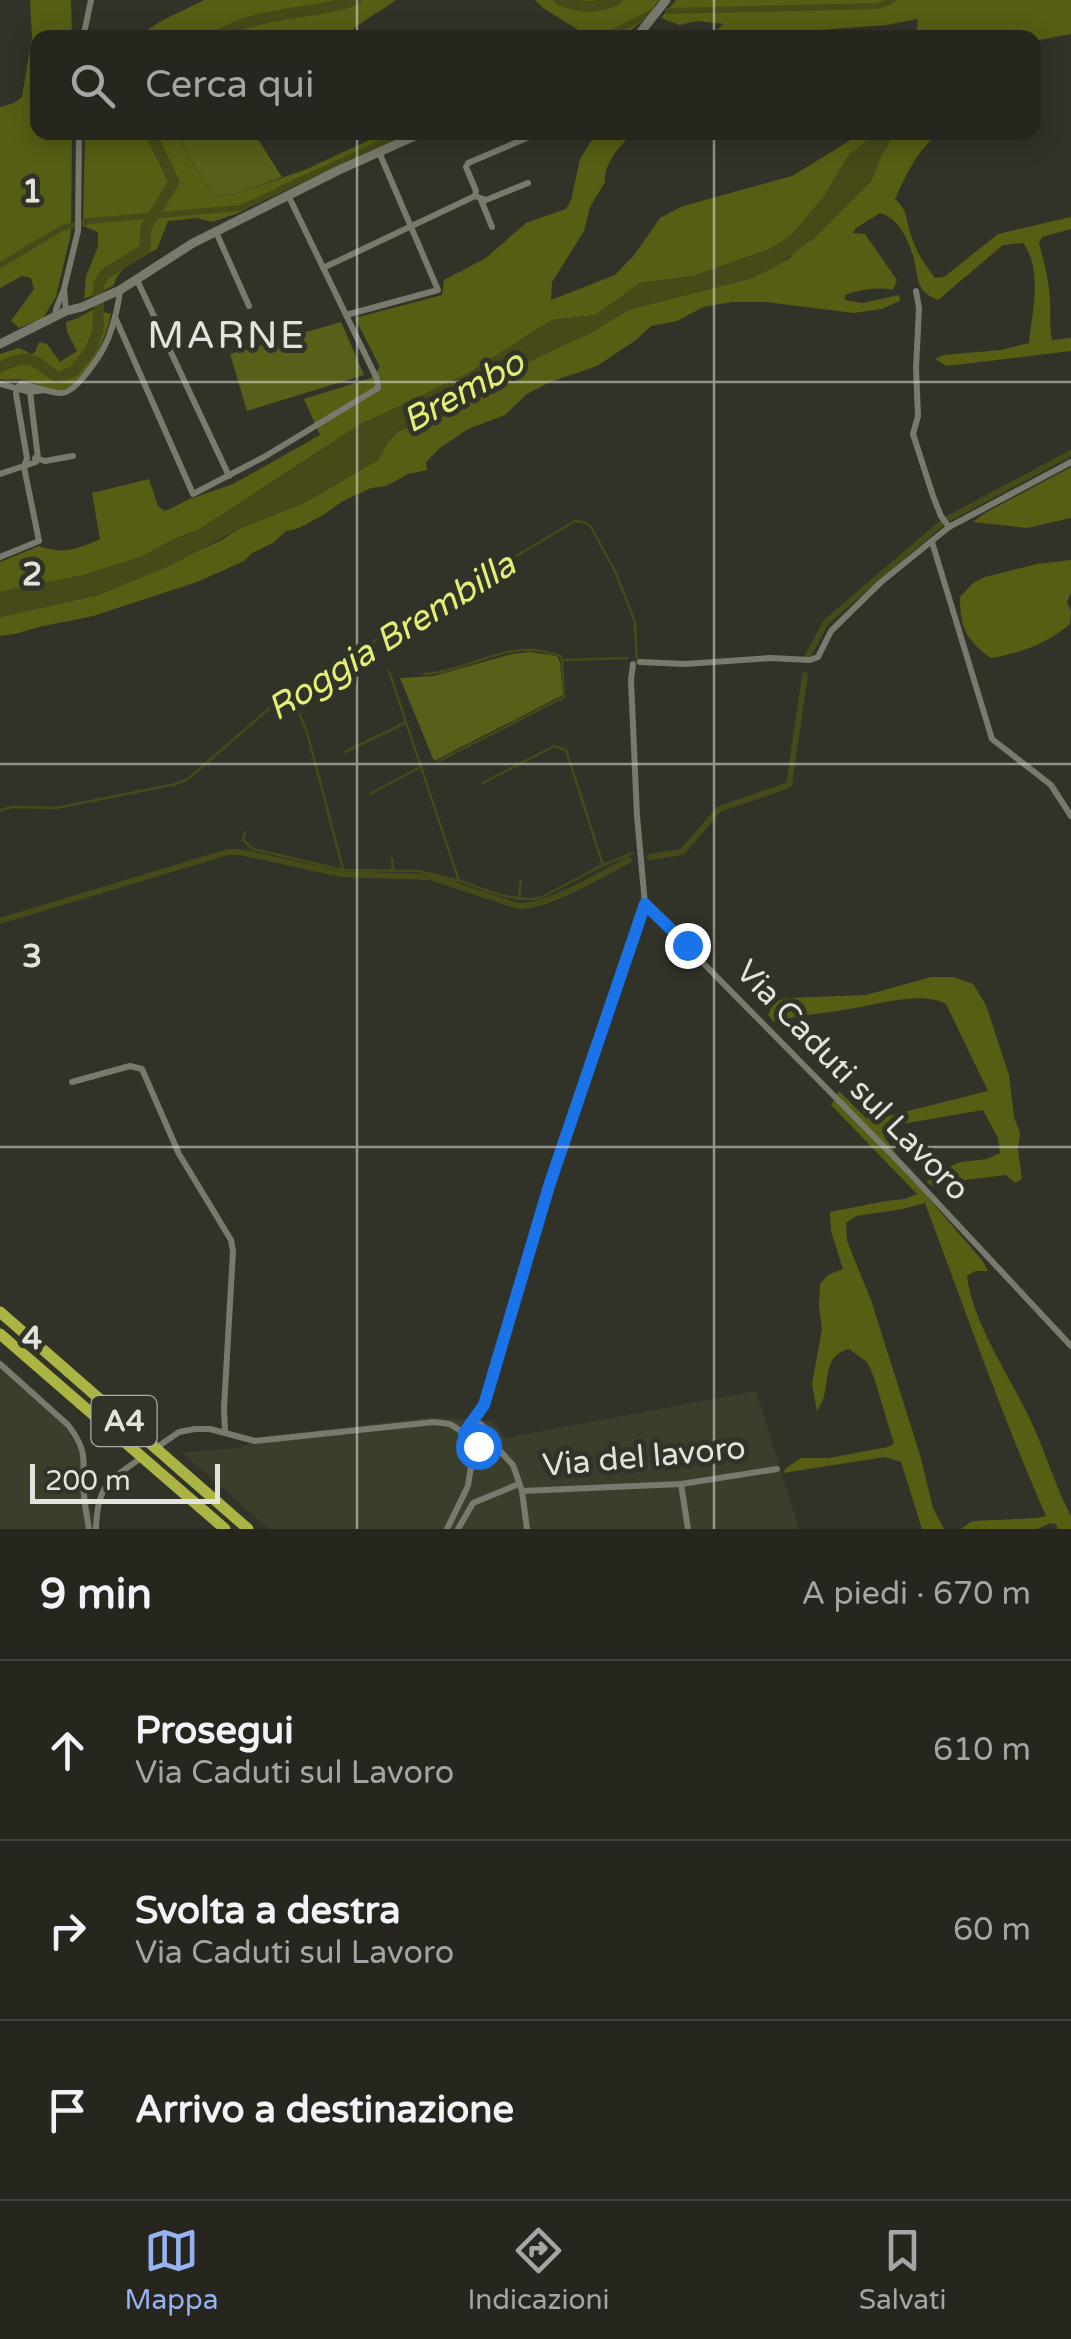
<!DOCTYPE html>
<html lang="it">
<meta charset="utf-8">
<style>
:root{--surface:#26261e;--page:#2e2e27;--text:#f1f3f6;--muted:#a4a5a4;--line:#42433c;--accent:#95b2f1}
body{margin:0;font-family:"Varela Round",sans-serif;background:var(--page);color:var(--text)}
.scale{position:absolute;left:30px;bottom:25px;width:190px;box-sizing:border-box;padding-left:10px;border:5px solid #e2e3dc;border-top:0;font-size:28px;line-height:35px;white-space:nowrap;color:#e2e3dc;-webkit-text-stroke:8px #323328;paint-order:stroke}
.stop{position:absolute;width:30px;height:30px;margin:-22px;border:8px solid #1a73e8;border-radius:50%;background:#fff}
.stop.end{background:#1a73e8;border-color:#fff;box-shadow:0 2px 10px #0008}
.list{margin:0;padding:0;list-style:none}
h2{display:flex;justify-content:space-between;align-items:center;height:130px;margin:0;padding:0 40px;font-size:42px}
h2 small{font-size:32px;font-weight:400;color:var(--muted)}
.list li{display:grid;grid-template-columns:65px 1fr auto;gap:30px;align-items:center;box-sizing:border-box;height:180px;padding:0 40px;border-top:2px solid var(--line)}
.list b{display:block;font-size:38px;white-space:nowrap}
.list p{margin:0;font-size:32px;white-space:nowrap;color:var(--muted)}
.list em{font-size:32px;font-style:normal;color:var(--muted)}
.icon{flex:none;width:55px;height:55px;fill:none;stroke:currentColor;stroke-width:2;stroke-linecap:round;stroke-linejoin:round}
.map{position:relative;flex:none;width:1071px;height:1529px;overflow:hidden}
.search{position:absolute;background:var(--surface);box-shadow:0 5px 25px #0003;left:30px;right:30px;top:30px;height:110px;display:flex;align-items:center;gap:25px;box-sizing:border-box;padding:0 35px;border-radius:20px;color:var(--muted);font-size:38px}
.sheet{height:670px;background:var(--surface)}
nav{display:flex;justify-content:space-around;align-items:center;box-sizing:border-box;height:140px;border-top:2px solid var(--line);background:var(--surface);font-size:28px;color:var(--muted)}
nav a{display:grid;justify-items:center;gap:5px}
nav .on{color:var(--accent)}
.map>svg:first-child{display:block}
.built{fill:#3c3e2c}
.green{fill:#595e18}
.forest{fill:#585d14}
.water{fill:#464a19}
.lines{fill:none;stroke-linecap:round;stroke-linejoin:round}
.stream{stroke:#464a19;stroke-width:2.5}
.canal{stroke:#464a19;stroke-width:6}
.river{stroke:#464a19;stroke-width:11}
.street{stroke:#787a6d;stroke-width:6}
.secondary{stroke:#787a6d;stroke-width:9}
.highway{stroke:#acb443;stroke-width:11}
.route{stroke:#1a73e8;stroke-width:12}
.grid{fill:none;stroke:#e2e3dc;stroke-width:2.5;stroke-opacity:0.55}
.labels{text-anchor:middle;stroke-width:10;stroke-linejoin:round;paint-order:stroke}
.shield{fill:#323328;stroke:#adaea6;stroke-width:2.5}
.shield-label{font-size:30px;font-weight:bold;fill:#e2e3dc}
.street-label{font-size:32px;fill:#e2e3dc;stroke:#323328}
.water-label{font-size:35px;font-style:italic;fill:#e4ee75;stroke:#323328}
.quarter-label{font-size:38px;letter-spacing:2.5px;fill:#e2e3dc;stroke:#323328}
.grid-label{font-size:32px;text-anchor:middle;font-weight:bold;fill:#e2e3dc;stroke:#323328;stroke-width:10;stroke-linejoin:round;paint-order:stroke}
</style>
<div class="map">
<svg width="1071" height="1529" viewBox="0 0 1071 1529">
<rect width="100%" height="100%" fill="#323328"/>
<g class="built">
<path d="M0 1359 55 1409 81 1455 95 1529H0Z"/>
<path d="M756 1391 799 1529H269L181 1452 241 1448 260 1437 433 1417 492 1421 505 1438Z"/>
</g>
<g class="green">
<path d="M180 132 254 133 282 177 242 192 214 197C202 176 186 156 179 133Z"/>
<path d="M341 322 364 375 247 411 230 354Z"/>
<path d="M530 652 557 656 560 662 563 695 434 761 400 678 434 676 512 654Z"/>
</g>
<g class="forest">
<path d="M30 0H71L72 37 38 38V132L72 133 71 233 56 297 43 318 19 328 11 321 34 289 31 278 22 276 0 288V107L14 103 22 97 32 37Z"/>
<path d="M204 0H396C379 12 359 23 344 37H136L163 20Z"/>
<path d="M535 0H659L644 20 622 37 574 38 580 31 543 8Z"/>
<path d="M676 0H1071V34L1034 41V38L911 37 917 28 918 19 886 25 783 33 769 37H710L723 24 697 21 679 25 661 18Z"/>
<path d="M85 133H180L179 134C186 156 202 177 214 197L242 192 307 169 384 133H404L371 145 281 186 241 212 212 222 197 218 168 221 157 249 127 264 117 277 113 286 84 299 86 276 98 247V232L83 226Z"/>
<path d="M596 133H632C620 147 604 162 605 182L590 207 584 231 552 282 551 300 615 275 635 254 660 218 683 206 792 176 857 136 858 133H877L848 156 825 195 792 235 770 249 693 276 640 283 596 315 552 320 469 373 359 425 200 529 174 539 141 557 84 575 0 592V562L39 546C63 555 78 549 100 539L92 493 149 479 158 506 165 511 190 499 233 484 320 435 304 399 371 378 380 367 355 318 442 295 444 280 486 258 526 223 566 209 571 200 580 159Z"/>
<path d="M896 133H939C918 149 906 175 895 199 909 212 905 218 911 235 915 250 925 265 935 278L944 277 998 234 1071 217V229L1042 237 1039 243C1044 262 1049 280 1050 299 1051 313 1049 326 1052 340L1071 338V351L947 366 935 359 943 355 1001 350 1029 343C1032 313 1043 269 1023 243L1003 245 938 300C915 291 919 279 914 259 909 241 899 218 880 213L856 228 853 233 865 234 897 280 893 290C878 287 860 289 845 295V300L863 303 899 295 900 301 881 309 854 313 766 302H732L703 307 677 321 651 326 636 340 597 366 550 382 527 394 505 415 468 429 440 448 426 462 427 470 408 474 386 486 371 488 343 501 323 515 299 528 286 531 273 543 252 553 244 561 197 582 93 616 39 627 15 634 0 636V617L98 595 220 541 238 529 304 503 378 460 387 443 398 431 434 422 528 362 592 332 628 310 752 278 790 258 793 252 813 239 871 181 882 154Z"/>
<path d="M94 309 111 314C107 337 86 384 61 390 47 392 36 382 23 380 15 378 8 381 0 379V354L19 348 32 354 35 352 39 342 47 344 60 362 77 351 67 332 66 322 78 318Z"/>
<path d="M1071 467V518L1027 528 973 522 985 513Z"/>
<path d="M1071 560V592L1067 602 1071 611 1070 624C1048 643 1021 653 991 658 966 640 960 628 960 597L973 583 985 577 1037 564Z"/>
<path d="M931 977H954L973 984 986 1005 1009 1075 1014 1117 1020 1133 1018 1149 1022 1179 1015 1183 1006 1175 956 1181 935 1188 927 1182 933 1172 961 1162 987 1159 1000 1153 998 1138 983 1110 896 1125 883 1131 885 1138 924 1193 982 1260 988 1271H975L967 1276C973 1326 1014 1382 1034 1428 1047 1457 1056 1488 1071 1516V1529H1058L1056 1524 1050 1523 1037 1529H961L972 1521 1037 1518 1046 1516C1001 1414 964 1307 925 1203L903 1209 856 1216 846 1223 847 1241 871 1300 920 1455 933 1508 944 1529H922L901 1462 885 1457 783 1473 786 1468 801 1458H829L888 1447 894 1444 874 1377 867 1362 849 1349C825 1355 829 1376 824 1396 823 1400 819 1408 817 1411L812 1384 822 1329 819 1306 820 1284 828 1275 843 1269 831 1231 830 1212 886 1201 905 1199 917 1194 831 1105 839 1091 866 1118 876 1119 988 1091 946 1004C918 990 874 1006 844 1010 820 1014 797 1015 774 1022L768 1015 774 1002 787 998 866 995Z"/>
</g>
<path class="water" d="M877 133H896L882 154 871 181 813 239 774 268 752 278 628 310 592 332 528 362 434 422 398 431 387 443 378 460 304 503 238 529 170 566 98 595 0 617V592L84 575 141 557 174 539 200 529 359 425 469 373 552 320 596 315 640 283 693 276 770 249 792 235 825 195 848 156Z"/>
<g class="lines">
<g class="stream">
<path d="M424 674C462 672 497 647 535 650 543 651 551 654 559 655L562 659"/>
<path d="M295 703 307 732 343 869"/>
<path d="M345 752 405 723"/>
<path d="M439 761 564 697 562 660 627 658"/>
<path d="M483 783 554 746 566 750 603 865"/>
<path d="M370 794 420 767"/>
<path d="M0 810 12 807 56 808 176 784 188 779 279 700 296 688 575 521 584 522 591 527 616 573 635 622 637 662"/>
<path d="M245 832 243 840 253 849 343 870 419 871 459 881 389 671"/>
<path d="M392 859 393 870"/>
<path d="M460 881C485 889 513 903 540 898L603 865 633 853"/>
<path d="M519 898 521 880"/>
</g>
<g class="canal">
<path d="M668 11 879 6 893 0"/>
<path d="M602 38 651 13"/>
<path d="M0 265 62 228 89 221 241 208 405 132"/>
<path d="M808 656 826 622 944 521 1071 453"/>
<path d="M650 857 682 852 719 809 789 785 805 675"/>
<path d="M0 921 228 852H240L341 874 430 877 518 906C546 908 602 874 629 860"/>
</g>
<g class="river">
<path d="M560 0C581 8 596 9 616 0"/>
<path d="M215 38C256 10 310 16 356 0"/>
<path d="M0 367C31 352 32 359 58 378L74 371 90 351 98 331 99 284 105 274 145 249 146 227 174 182 150 132"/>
</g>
<g class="street">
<path d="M83 38 91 0"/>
<path d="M475 196 476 191 466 167 468 163 541 132"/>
<path d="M481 200 492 227"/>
<path d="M216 232 249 306"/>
<path d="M323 268 475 196 486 200 528 183"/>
<path d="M137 280 229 476"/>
<path d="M64 289 78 231 79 132"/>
<path d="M916 291 919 308 916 368 918 416 913 434 933 496 941 516 949 527"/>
<path d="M346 315 438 290 379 152"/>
<path d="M115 317 193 494 264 457 378 388 377 379 288 195"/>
<path d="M55 318 56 309 64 289 66 311"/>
<path d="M0 384 30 392"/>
<path d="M35 458 45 461 73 456"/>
<path d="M0 474 36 462 38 458 30 392 44 390"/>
<path d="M932 542 992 739 1051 785 1071 816"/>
<path d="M0 557 39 541 24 467 27 458 16 394 17 388 21 384C35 386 48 393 61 393 77 393 102 353 108 339 114 323 118 308 120 291"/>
<path d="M640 662 685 664 771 658 810 660 818 657 831 631 880 583 949 527 1071 462"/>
<path d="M645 904 903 1166 1071 1346"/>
<path d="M72 1082 130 1066 142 1069 179 1154 231 1240 233 1251 224 1408 225 1432"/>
<path d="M0 1364 68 1425C91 1455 81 1463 84 1496 85 1507 87 1518 89 1529"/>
<circle cx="475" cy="1435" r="12"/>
<path d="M470 1425 484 1405 549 1187 645 904 637 816 631 680 633 664"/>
<path d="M487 1437 513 1465 522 1491 681 1484 777 1469"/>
<path d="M156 1448 179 1432 195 1429H210L255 1441 434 1422 450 1424 464 1433"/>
<path d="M681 1484 688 1529"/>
<path d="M522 1491 527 1529"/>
<path d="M96 1529C97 1486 108 1481 141 1458"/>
<path d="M447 1529 468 1486 474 1447"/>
<path d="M458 1529 473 1503 519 1484"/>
</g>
<g class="secondary">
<path d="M636 38 666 0"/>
<path d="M0 344 66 311 82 307 120 290 193 243 339 170 424 132"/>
</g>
<g class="highway">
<path d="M0 1312 248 1529"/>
<path d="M0 1334 225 1529"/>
</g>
</g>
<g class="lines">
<path class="route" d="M478 1446 467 1444 464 1433 484 1405 549 1186 645 904 687 945"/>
</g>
<path class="grid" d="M357 0V38M714 0V38M357 132V1529M714 132V1529M0 382H1071M0 764H1071M0 1147H1071"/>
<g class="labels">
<rect class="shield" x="91.5" y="1396" width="65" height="50" rx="8"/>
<g class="shield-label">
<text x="124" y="1431">A4</text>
</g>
<g class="street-label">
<text transform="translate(853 1080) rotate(46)" y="11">Via Caduti sul Lavoro</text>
<text transform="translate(644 1456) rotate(-5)" y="11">Via del lavoro</text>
</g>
<g class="water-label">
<text transform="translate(463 391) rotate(-29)" y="12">Brembo</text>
<text transform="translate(391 636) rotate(-32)" y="12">Roggia Brembilla</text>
</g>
<g class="quarter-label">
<text x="227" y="348">MARNE</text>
</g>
</g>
<g class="grid-label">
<text x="32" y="202">1</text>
<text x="32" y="585">2</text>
<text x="32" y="967">3</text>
<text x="32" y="1349">4</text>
</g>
</svg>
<div class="scale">200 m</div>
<div class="stop" style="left:478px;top:1446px"></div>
<div class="stop end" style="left:687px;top:945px"></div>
<div class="search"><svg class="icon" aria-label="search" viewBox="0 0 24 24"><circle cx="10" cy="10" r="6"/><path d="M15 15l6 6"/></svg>Cerca qui</div>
</div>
<section class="sheet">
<h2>9 min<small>A piedi · 670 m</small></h2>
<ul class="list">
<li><svg class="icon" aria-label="ahead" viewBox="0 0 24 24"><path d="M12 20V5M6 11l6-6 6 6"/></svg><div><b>Prosegui</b><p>Via Caduti sul Lavoro</p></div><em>610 m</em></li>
<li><svg class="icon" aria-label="right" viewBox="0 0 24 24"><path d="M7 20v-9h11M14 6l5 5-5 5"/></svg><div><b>Svolta a destra</b><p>Via Caduti sul Lavoro</p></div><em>60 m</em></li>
<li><svg class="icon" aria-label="arrive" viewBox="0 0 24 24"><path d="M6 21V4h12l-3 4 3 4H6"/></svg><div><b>Arrivo a destinazione</b></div></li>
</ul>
</section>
<nav>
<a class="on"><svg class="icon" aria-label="map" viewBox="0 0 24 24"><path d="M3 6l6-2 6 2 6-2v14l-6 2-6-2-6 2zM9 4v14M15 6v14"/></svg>Mappa</a>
<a><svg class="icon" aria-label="directions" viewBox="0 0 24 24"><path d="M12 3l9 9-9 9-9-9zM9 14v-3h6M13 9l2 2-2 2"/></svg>Indicazioni</a>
<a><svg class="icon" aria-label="saved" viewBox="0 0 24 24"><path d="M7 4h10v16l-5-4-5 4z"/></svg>Salvati</a>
</nav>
